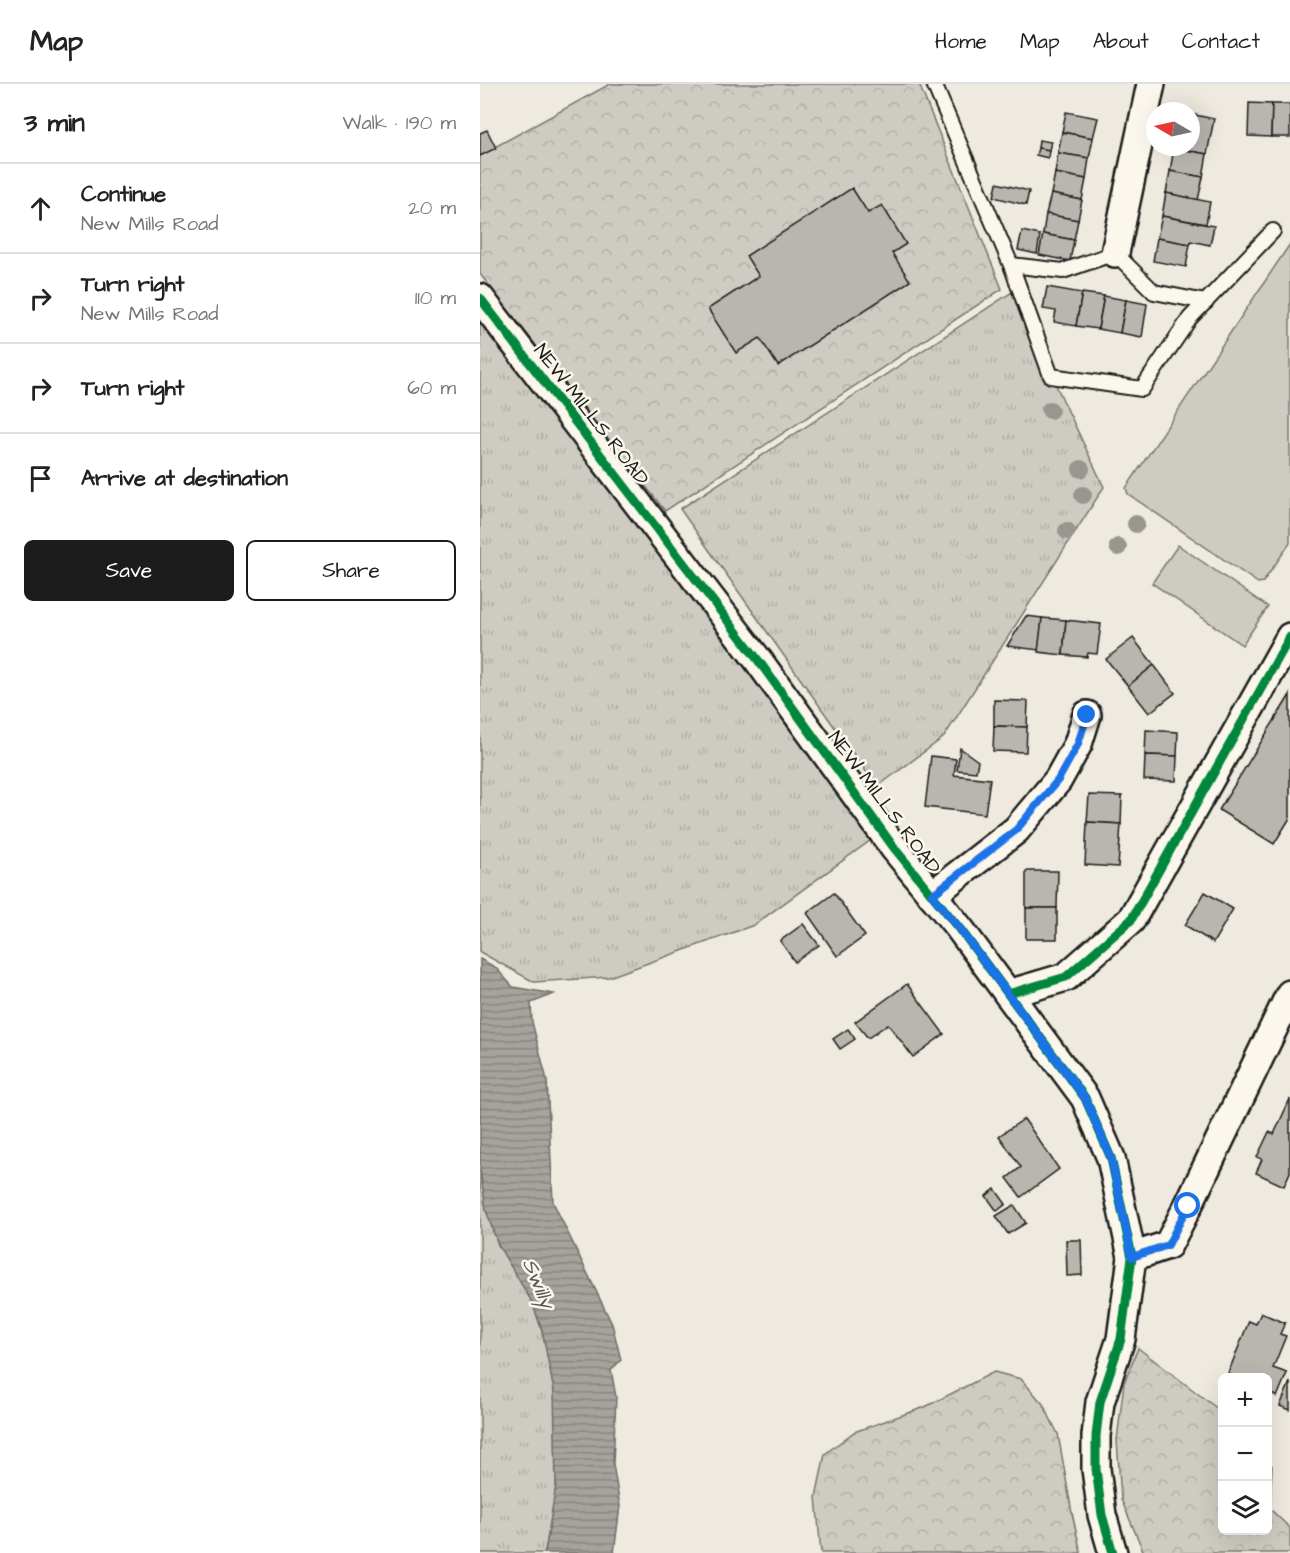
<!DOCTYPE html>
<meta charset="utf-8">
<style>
:root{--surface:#fff;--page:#f2f2f2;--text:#222;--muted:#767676;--line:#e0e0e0;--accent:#1c1c1c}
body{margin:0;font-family:"Architects Daughter",sans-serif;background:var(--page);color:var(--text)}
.controls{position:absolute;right:18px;bottom:18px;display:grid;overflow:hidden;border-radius:9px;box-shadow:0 6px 24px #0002}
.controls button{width:54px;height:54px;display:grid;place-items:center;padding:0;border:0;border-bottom:2px solid var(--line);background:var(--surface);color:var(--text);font:30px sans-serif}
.compass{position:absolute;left:666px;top:18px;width:54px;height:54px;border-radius:50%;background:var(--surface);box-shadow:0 6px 24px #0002;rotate:279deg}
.stop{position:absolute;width:18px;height:18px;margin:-14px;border:4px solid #1a73e8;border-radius:50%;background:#fff}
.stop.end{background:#1a73e8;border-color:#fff;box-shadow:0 2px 6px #0008}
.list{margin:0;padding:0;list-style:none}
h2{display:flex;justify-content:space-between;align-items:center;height:78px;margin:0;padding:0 24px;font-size:26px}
h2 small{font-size:20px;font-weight:400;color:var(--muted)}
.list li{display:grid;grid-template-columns:39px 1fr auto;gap:18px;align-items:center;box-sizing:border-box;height:90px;padding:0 24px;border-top:2px solid var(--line)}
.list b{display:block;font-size:22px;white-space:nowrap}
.list p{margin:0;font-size:20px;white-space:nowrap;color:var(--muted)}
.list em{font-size:20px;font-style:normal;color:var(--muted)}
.actions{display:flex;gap:12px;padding:18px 24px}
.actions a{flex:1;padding:14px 0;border:2px solid var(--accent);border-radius:9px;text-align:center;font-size:21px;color:var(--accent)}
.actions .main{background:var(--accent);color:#fff}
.icon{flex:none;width:33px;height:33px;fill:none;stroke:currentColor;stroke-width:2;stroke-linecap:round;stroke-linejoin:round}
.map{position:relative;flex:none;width:810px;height:1469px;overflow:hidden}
header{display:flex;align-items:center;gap:36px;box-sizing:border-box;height:84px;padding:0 30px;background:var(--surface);border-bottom:2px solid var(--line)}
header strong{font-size:28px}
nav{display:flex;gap:33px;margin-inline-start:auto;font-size:21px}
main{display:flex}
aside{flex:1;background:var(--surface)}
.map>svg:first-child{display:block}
.grass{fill:url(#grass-tufts);stroke:#75746f;stroke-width:1.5}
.forest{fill:url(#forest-crowns);stroke:#75746f;stroke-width:1.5}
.green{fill:#ceccc2;stroke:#75746f;stroke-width:1.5}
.water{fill:url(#water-rules);stroke:#6f6d69;stroke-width:1.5}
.building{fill:#b9b6af;stroke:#1c1c1c;stroke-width:1.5}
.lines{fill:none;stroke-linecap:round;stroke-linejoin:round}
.service-casing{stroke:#1c1c1c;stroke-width:18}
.minor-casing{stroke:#1c1c1c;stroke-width:32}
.service{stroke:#fbf7ec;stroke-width:14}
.minor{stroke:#fbf7ec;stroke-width:27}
.cycleway-casing{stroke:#fbf7ec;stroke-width:13}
.cycleway{stroke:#00873e;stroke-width:9}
.tree{fill:#98968f}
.route{stroke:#1a73e8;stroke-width:8}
.labels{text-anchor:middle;stroke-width:5;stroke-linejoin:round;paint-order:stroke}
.street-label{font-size:20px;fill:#1c1c1c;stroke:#fbf7ec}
.water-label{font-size:21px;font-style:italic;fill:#5a5956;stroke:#fbf7ec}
</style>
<header>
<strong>Map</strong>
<nav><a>Home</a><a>Map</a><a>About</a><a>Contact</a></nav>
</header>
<main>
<aside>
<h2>3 min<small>Walk · 190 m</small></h2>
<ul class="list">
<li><svg class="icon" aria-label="ahead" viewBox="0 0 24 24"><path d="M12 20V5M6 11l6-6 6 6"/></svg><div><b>Continue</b><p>New Mills Road</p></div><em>20 m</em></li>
<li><svg class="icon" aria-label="right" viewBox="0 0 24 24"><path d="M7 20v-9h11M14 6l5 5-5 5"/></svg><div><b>Turn right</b><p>New Mills Road</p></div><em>110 m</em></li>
<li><svg class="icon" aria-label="right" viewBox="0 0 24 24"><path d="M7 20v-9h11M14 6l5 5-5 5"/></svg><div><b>Turn right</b></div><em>60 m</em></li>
<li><svg class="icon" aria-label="arrive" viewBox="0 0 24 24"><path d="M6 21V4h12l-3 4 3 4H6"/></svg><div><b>Arrive at destination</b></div></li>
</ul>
<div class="actions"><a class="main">Save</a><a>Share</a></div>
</aside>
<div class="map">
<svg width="810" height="1469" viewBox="0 0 810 1469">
<defs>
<pattern id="grass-tufts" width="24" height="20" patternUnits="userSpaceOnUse" patternTransform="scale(1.5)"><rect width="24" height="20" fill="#ceccc2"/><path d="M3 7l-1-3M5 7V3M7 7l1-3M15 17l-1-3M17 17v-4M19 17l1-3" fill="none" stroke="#b0afa6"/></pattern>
<pattern id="forest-crowns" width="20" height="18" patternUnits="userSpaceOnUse" patternTransform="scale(1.5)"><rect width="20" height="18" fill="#ceccc2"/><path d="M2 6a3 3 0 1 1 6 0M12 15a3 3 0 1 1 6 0" fill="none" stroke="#b0afa6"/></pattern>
<pattern id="water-rules" width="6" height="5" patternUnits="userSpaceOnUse" patternTransform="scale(1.5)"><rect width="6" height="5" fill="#a6a39d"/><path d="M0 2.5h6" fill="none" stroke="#86847f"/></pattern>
</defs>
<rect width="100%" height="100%" fill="#eeeadf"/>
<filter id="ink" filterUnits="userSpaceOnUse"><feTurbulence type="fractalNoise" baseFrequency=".0167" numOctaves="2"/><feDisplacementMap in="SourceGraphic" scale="12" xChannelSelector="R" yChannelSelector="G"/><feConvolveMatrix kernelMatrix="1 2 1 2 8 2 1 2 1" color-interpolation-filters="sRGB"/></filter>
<g filter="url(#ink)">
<g class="grass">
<path d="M532 208 624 403 464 653 397 703 200 425Z"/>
<path d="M0 221 391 756 274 841 129 893 54 898 0 868Z"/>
<path d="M0 1086C6 1112 7 1138 19 1161 29 1182 45 1199 53 1221 73 1272 82 1347 76 1401 74 1424 68 1446 65 1469H0Z"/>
</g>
<g class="forest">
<path d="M130 0H439L522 205 185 427 0 190V71Z"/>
<path d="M658 1264 742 1328V1446H788V1377L792 1382 790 1425 810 1444V1469H664L641 1415 637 1356 644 1299Z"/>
<path d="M514 1288 541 1295 563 1320 578 1350 592 1429 601 1469H341L336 1413 345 1370 374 1348 445 1323Z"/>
</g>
<g class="green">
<path d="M810 160V459L783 498 778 499 648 410 646 404Z"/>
<path d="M698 461 788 523 762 561 672 499Z"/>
</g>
<path class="water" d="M0 875 15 883 33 903 74 910 51 919 52 938 67 996 73 1118 132 1240 141 1276 131 1286 136 1313 133 1380 140 1422 134 1469H65L76 1401 74 1307 62 1246 52 1218 18 1161 6 1126 0 1086Z"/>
<g class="building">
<path d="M769 19 792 20 791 53 768 52Z"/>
<path d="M792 20H810V53H791Z"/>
<path d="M586 28 618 34 613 54 582 48Z"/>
<path d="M711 30 734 35 727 70 694 64 711 63Z"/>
<path d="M7 46 16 64 0 72V49Z"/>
<path d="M582 48 613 54 609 74 578 69Z"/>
<path d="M559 56 571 58 569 66 558 64Z"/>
<path d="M558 64 569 66 568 74 556 71Z"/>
<path d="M694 64 727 70 723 93 690 87Z"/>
<path d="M578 69 609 74 606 95 575 89Z"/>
<path d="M690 87 723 93 718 116 686 109Z"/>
<path d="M575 89 606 95 602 116 571 110Z"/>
<path d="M517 99 549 107 546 121 514 113Z"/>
<path d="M372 104 388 129 402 121 426 160 412 169 430 197 298 282 280 254 256 269 228 225 279 192 266 172Z"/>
<path d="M686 109 730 118 726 140 682 132Z"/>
<path d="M571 110 602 116 598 136 566 130Z"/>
<path d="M566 130 598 136 594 156 563 150Z"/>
<path d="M682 132 734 142 730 161 711 157 710 160 677 154Z"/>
<path d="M542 147 560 151 557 170 538 166Z"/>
<path d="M563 150 594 156 590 177 559 171Z"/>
<path d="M677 154 710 160 706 183 673 177Z"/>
<path d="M567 203 602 209 596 242 574 238 576 227 563 225Z"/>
<path d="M602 209 624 212 618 245 596 242Z"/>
<path d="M624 212 646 216 640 249 618 245Z"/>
<path d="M646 216 667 220 662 253 640 249Z"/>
<path d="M546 532 562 534 559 566 527 562Z"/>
<path d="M562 534 586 536 583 571 558 568Z"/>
<path d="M586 536 621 540 617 570 608 569 607 573 583 571Z"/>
<path d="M653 554 674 581 648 602 626 575Z"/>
<path d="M674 581 695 609 669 629 648 602Z"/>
<path d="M810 611V734L794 760 739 726Z"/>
<path d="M514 616 548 617 547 643 514 642Z"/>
<path d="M514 642 547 643 546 668 513 667Z"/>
<path d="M666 646 698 648 697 672 665 671Z"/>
<path d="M480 664 498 677 496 688 477 686Z"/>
<path d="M665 671 697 672 696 697 664 696Z"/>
<path d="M451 672 476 675 474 691 510 695 505 730 445 723Z"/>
<path d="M609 711 642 712 641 740 607 738Z"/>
<path d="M607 738 641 740 638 783 605 781Z"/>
<path d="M546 787H578L577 824H546Z"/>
<path d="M725 808 753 825 733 859 705 841Z"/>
<path d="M354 809 385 852 357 872 327 829Z"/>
<rect x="546" y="824" width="31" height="31"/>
<path d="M323 840 339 861 315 878 300 857Z"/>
<path d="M427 900 464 950 433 973 408 940 388 954 375 938Z"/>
<path d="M368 945 375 955 360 965 353 955Z"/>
<path d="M810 1015V1088L804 1102 776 1089 782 1075 777 1073 789 1048 794 1050Z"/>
<path d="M544 1035 579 1085 541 1113 527 1094 541 1083 519 1052Z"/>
<path d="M515 1105 526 1120 517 1127 506 1112Z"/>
<path d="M534 1121 546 1139 528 1150 516 1132Z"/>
<path d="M586 1156H601L602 1191 587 1192Z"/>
<path d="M781 1229 805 1239 800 1250 806 1252 793 1284 807 1289 797 1313 788 1308V1294H751L747 1292 769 1237 776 1240Z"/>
<path d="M810 1298V1326L800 1322Z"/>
</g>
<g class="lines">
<defs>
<g id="service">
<path d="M454 0 531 181 571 292 662 305 710 234 793 147"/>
<path d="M531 181 583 187 635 169 674 208 726 218"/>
</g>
<g id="minor">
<path d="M635 169 671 0"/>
<path d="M0 214 278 576 415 765 480 845 605 1014 631 1074 652 1173 641 1255 620 1318 616 1352V1385L622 1431 633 1469"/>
<path d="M452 811 536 746 578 696 598 660 607 631"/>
<path d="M528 910 586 893 651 836 810 553"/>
<path d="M652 1173 688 1161 708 1122 810 910"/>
</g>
</defs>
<use href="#service" class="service-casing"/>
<use href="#minor" class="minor-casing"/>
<use href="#service" class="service"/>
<use href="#minor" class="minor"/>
<defs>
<g id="cycleway">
<path d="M0 214 278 576 415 765 480 845 605 1014 631 1074 652 1173 641 1255 620 1318 616 1352V1385L622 1431 633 1469"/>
<path d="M528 910 586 893 651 836 810 553"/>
</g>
</defs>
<use href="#cycleway" class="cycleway-casing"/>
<use href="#cycleway" class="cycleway"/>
</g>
<g class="tree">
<circle cx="570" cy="326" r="9"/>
<circle cx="601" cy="385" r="9"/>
<circle cx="603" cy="411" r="9"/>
<circle cx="656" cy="440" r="9"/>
<circle cx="587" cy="447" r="9"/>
<circle cx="638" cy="463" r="9"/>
</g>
</g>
<g class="lines" filter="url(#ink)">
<path class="route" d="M607 631 598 660 578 696 536 746 452 811 480 845 605 1014 631 1074 652 1173 688 1161 708 1122"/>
</g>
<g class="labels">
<g class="street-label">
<text transform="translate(112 330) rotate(52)" y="7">NEW MILLS ROAD</text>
<text transform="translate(405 718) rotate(53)" y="7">NEW MILLS ROAD</text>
</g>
<g class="water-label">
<text transform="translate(59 1199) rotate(67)" y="7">Swilly</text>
</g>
</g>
</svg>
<div class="controls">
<button>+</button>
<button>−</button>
<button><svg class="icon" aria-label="layers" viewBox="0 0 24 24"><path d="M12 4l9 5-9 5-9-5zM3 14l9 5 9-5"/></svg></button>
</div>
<svg class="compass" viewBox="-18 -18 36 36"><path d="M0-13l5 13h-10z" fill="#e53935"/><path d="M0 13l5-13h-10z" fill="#767676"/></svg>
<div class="stop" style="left:708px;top:1122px"></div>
<div class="stop end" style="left:607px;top:631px"></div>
</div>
</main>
